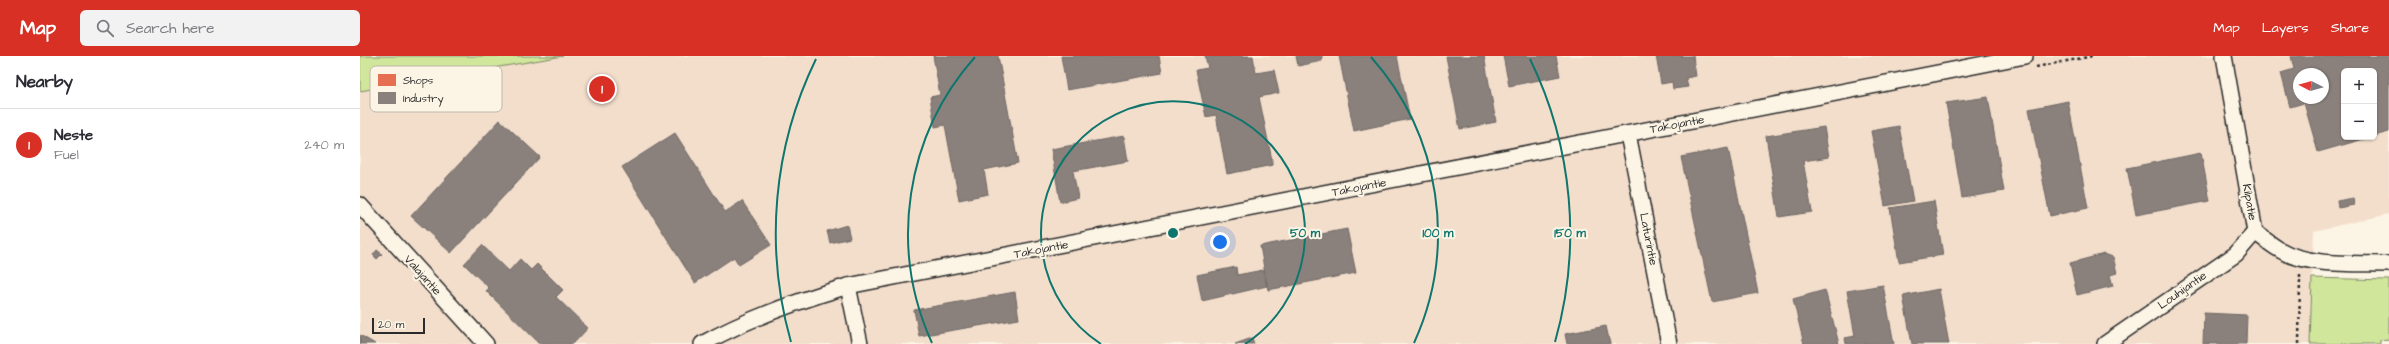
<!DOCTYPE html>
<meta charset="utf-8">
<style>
:root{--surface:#fff;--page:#f2f2f3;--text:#2b2b33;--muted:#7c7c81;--line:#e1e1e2;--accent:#d93025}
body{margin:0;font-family:"Architects Daughter",sans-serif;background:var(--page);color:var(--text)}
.controls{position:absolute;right:12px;top:12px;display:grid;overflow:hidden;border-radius:6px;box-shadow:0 1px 3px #0004}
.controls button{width:36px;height:36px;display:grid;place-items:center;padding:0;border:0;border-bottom:1px solid var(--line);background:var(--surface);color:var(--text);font:20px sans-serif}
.compass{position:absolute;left:1933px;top:12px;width:36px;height:36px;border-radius:50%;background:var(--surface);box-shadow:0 1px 3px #0004;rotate:276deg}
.scale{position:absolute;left:12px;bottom:10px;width:53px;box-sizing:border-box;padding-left:4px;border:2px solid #2b2b2b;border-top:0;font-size:11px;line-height:14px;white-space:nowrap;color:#2b2b2b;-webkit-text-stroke:3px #fcf5e5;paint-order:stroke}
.you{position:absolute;left:860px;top:186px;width:14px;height:14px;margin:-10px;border:3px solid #fff;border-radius:50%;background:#1a73e8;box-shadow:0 0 0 6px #1a73e833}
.badge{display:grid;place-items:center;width:26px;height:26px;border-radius:50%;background:var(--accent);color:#fff;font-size:13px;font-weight:700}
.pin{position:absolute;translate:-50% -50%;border:2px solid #fff;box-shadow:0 1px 4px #0006}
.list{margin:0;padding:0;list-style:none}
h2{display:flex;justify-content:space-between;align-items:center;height:52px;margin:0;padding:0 16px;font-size:17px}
h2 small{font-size:13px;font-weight:400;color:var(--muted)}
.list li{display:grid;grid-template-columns:26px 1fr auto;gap:12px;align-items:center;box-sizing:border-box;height:72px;padding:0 16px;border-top:1px solid var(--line)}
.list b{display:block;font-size:15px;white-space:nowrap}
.list p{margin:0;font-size:13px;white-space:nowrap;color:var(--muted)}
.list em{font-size:13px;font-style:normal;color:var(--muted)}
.icon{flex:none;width:22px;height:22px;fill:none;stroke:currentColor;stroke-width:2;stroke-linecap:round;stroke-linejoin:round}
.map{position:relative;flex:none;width:2029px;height:288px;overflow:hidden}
header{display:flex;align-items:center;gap:24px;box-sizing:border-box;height:56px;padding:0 20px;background:var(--accent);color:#fff}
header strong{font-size:19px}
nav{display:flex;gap:22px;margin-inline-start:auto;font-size:14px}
.search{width:280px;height:36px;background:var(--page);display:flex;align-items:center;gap:10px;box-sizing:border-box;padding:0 14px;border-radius:6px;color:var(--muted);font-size:15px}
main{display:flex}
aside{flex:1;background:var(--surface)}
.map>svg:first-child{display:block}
.built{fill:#f3decc;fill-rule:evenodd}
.green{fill:#cfe69b;stroke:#7d8863}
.shops{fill:#e76f51;stroke:#af5b46}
.industry{fill:#8a817c;stroke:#6e6764;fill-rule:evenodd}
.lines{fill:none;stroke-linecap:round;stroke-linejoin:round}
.street-casing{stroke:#2b2b2b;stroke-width:18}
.path{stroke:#2b2b2b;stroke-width:2.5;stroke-dasharray:3 3;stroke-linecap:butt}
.street{stroke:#fcf5e5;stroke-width:15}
.ring{fill:none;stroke:#0f766e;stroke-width:2}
.labels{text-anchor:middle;stroke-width:4;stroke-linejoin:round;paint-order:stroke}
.street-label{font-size:12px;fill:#2b2b2b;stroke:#fcf5e5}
.key{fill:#fcf5e5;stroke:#bdb8ad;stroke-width:1}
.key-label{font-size:11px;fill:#2b2b2b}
.centre{fill:#0f766e;stroke:#fcf5e5;stroke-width:2}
.ring-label{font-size:12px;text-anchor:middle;font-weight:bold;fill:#0f766e;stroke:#fcf5e5;stroke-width:4;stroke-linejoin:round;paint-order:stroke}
</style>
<header>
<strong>Map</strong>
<div class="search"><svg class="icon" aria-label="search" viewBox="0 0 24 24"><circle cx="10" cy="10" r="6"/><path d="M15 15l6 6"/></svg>Search here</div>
<nav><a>Map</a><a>Layers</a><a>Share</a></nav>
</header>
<main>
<aside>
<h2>Nearby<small></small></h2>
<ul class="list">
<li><span class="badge">1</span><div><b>Neste</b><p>Fuel</p></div><em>240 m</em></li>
</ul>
</aside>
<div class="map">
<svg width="2029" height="288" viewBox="0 0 2029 288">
<rect width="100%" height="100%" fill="#fcf5e5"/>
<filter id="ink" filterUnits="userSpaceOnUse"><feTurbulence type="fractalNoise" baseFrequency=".025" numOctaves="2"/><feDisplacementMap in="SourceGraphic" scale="8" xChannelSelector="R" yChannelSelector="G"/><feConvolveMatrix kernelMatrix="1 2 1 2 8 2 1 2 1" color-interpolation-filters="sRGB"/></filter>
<g filter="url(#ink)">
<path class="built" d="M203 0H2029V158L1954 175 1950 288H0V35ZM1984 15H2014V81H1984ZM1939 18H1963V42H1939Z"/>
<g class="green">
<path d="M0 0H203L0 35Z"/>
<path d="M1952 222 2029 224V283L2020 284V288H1950Z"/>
</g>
<path class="shops" d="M247 25 252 34 237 41 233 32Z"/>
<g class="industry">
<path d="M573 0H638L658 107 624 114 628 138 599 144 585 69 575 71 570 41 580 39Z"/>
<path d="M701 0H799L802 17 707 34Z"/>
<path d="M845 0H893L896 17 914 14 919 37 899 41 913 109 867 118 856 59 846 61 836 14 848 12Z"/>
<path d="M936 0H962V5L938 10Z"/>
<path d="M979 0H1037L1050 63 994 75Z"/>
<path d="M1086 0H1124L1136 66 1100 73Z"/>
<path d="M1143 0H1196L1200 20 1149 30Z"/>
<path d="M1296 0H1333L1336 20 1326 22 1328 31 1313 33 1312 26 1301 28Z"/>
<path d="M1931 0H2029V76L2014 80V15H1984V81H2011L1958 96 1944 47 1930 51 1921 17 1934 13ZM1939 18H1963V42H1939Z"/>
<path d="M1628 41 1644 135 1602 142 1586 47Z"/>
<path d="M1708 45 1728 152 1690 160 1669 53Z"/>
<path d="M140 64 180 101 91 197 51 160Z"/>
<path d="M1539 70 1553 145 1525 150 1511 75Z"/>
<path d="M1464 71 1469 101 1443 105 1452 156 1419 161 1406 80Z"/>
<path d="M315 77 365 156 382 145 411 189 379 209 374 201 335 227 262 111Z"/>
<path d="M764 80 768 105 713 115 718 142 700 146 691 93Z"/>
<path d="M1368 92 1398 237 1352 246 1321 101Z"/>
<path d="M1841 97 1850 145 1776 159 1767 112Z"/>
<path d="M1993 142 1994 149 1978 152 1977 145Z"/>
<path d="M1574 145 1583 199 1539 206 1530 152Z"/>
<path d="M487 169 490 182 470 187 467 175Z"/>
<path d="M987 173 996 217 908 234 900 190Z"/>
<path d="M122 189 149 215 160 203 171 214 177 208 203 234 196 241 228 272 213 288H180L126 235 129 232 104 208Z"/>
<path d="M17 194 22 198 17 203 13 199Z"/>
<path d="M1744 198 1753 201 1757 217 1750 219 1753 230 1717 239 1710 207Z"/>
<path d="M876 211 877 219 903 214 907 230 842 245 837 219Z"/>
<path d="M1523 229 1534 288H1486L1485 282 1495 280 1487 235Z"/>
<path d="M1579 233 1589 288H1552L1543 240Z"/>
<path d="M1465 234 1479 288H1444L1433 243Z"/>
<path d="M655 236 659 263 559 280 554 254Z"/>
<path d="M1844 257 1887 259 1886 288H1843Z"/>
<path d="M1246 270 1250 288H1207L1205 278Z"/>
<path d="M0 279 15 288H0Z"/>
<path d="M892 282 894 288H875Z"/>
</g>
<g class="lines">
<defs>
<g id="street">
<path d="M1864 0 1895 176C1903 182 1911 189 1920 194 1948 211 1997 207 2029 208"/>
<path d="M1268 78 1309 288"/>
<path d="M0 149 126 288"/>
<path d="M488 230 500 288"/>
<path d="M342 288C389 262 437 245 488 230L1665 0"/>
<path d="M1745 288 1876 198 1895 176"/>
</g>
</defs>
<use href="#street" class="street-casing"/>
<g class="path">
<path d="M1676 11 1733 0"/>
<path d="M1939 288 1940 219"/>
</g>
<use href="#street" class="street"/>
</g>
</g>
<g class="ring">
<path d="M741 288A132 132 0 1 1 885 288"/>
<path d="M572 287A265 265 0 0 1 615 1M1011 1A265 265 0 0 1 1054 287"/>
<path d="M431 286A397 397 0 0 1 456 3M1170 3A397 397 0 0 1 1195 286"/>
</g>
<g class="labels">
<g class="street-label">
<text transform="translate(1317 68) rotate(-11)" y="4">Takojantie</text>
<text transform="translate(999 131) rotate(-11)" y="4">Takojantie</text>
<text transform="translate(1890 146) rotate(80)" y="4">Kilpatie</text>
<text transform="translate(1289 183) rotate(79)" y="4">Laturintie</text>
<text transform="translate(681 193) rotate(-11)" y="4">Takojantie</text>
<text transform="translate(63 219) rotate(48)" y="4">Valajantie</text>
<text transform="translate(1822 234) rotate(-35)" y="4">Louhijantie</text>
</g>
</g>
<rect x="10" y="10" width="132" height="46" rx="6" class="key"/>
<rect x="18" y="18" width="18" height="12" fill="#e76f51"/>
<rect x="18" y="36" width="18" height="12" fill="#8a817c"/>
<g class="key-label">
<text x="43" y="28">Shops</text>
<text x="43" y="46">Industry</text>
</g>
<circle cx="813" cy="177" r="6" class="centre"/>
<g class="ring-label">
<text x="945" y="181">50 m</text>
<text x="1078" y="181">100 m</text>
<text x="1210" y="181">150 m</text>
</g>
</svg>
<div class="controls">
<button>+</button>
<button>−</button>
</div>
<svg class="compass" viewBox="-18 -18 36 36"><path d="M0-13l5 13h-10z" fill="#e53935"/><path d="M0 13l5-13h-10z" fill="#7c7c81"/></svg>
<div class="scale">20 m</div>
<div class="you"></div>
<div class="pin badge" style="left:242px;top:33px">1</div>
</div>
</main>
